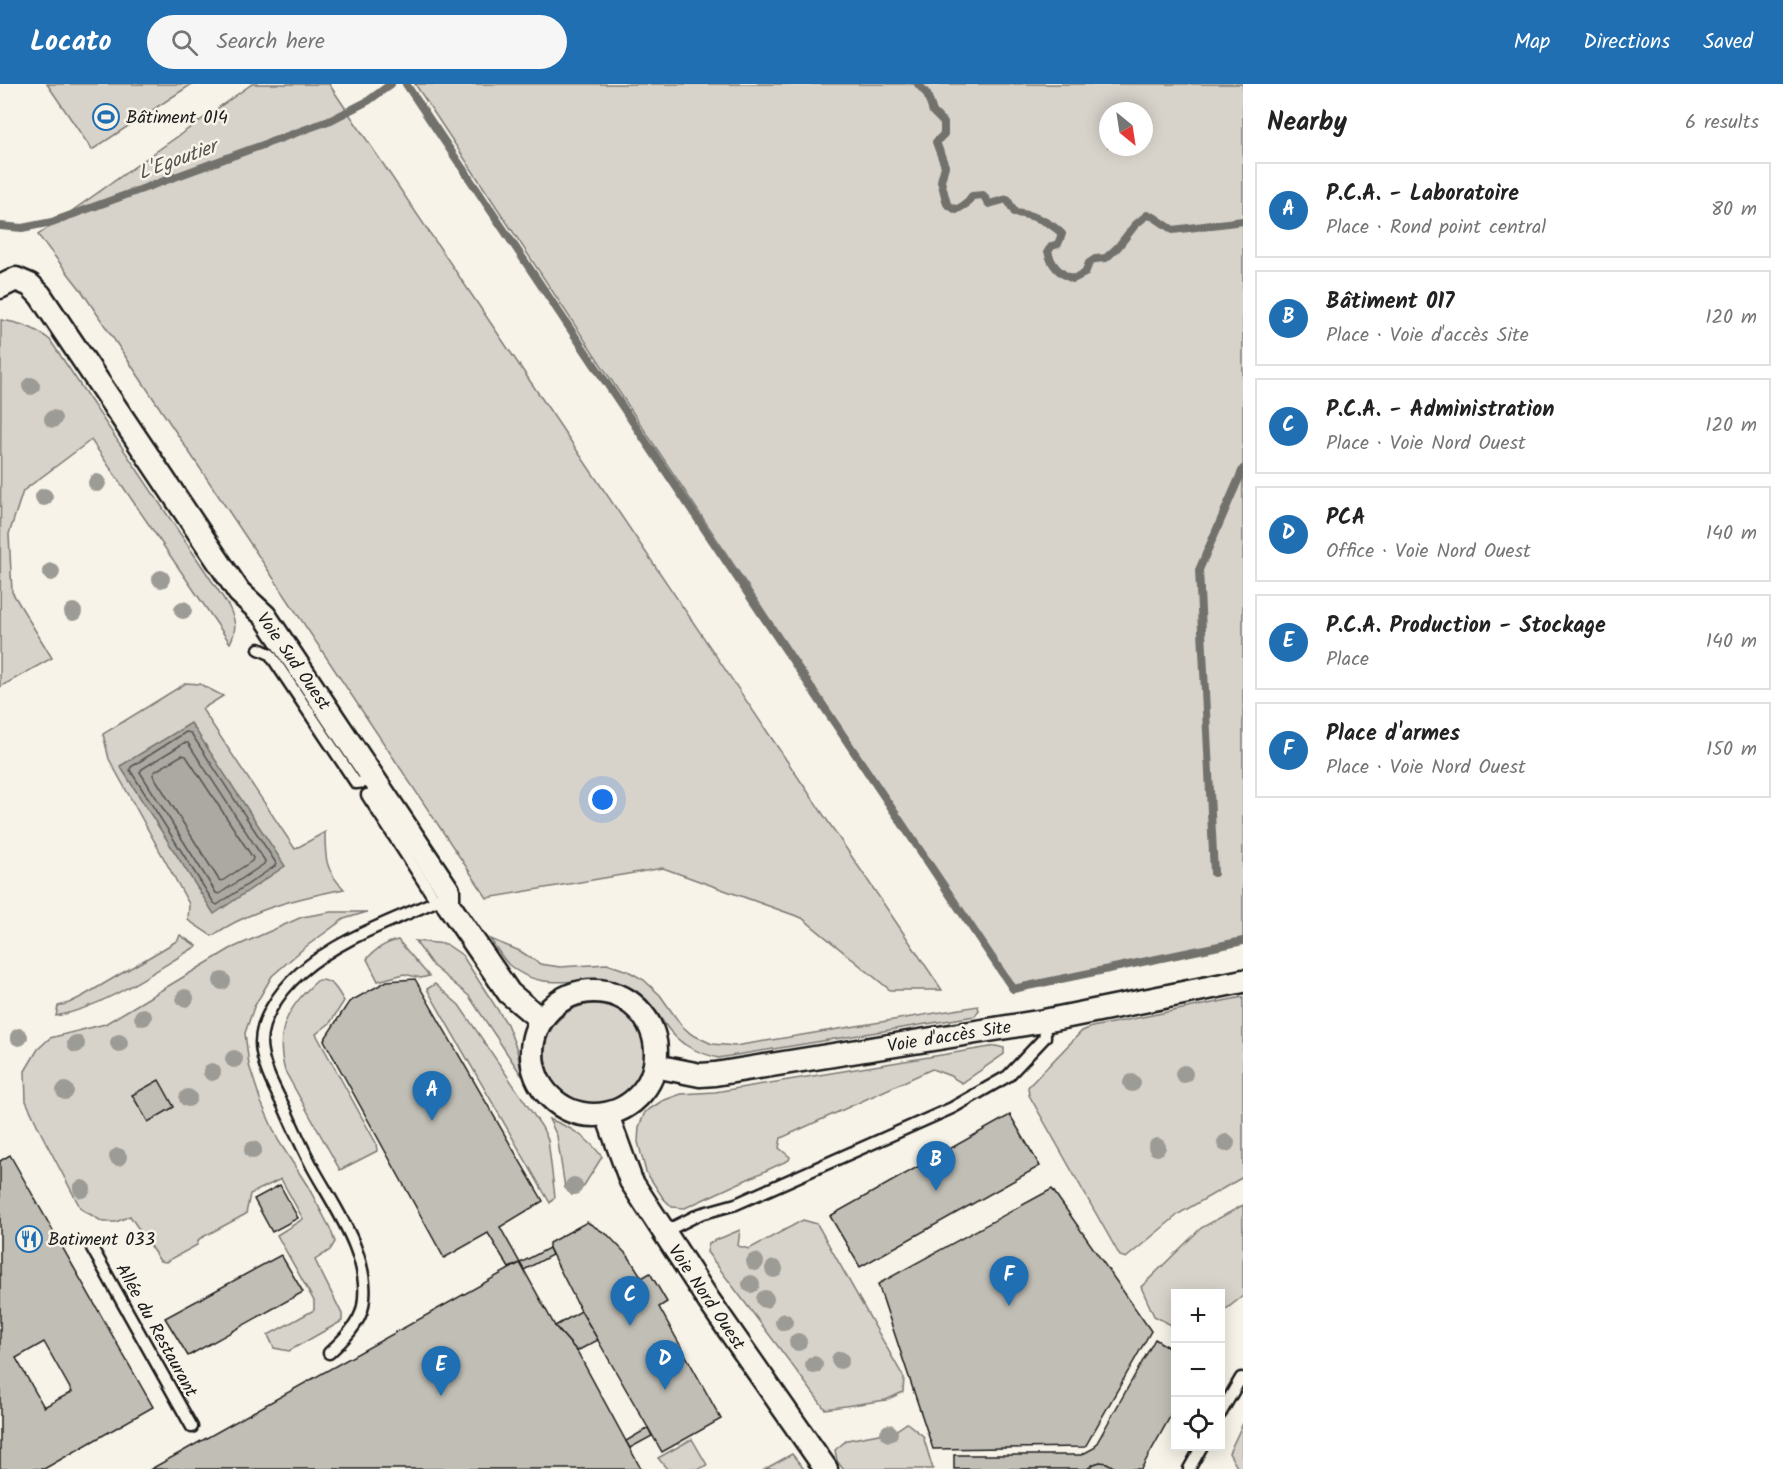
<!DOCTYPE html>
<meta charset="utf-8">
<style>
:root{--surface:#fff;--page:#f6f6f6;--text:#222;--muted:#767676;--line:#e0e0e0;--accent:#1f6fb2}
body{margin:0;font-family:Kalam,sans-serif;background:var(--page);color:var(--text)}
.controls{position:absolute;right:18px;bottom:18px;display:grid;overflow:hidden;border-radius:0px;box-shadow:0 3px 15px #0003}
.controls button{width:54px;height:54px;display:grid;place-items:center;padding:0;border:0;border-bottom:2px solid var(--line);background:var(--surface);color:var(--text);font:30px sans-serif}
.compass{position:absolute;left:1099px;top:18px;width:54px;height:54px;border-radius:50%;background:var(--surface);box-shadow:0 3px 15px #0003;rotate:150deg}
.you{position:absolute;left:603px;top:716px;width:21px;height:21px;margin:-15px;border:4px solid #fff;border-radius:50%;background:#1a73e8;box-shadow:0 0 0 9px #1a73e833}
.badge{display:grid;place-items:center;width:39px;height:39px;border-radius:50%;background:var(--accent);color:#fff;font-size:20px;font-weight:700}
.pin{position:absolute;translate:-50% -50px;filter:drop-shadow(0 2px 3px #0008)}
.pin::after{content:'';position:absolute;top:32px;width:21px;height:18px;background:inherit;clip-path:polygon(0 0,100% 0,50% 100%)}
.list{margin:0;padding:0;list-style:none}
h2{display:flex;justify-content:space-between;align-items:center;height:78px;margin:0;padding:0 24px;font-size:26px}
h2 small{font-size:20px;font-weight:400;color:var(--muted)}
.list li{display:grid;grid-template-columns:39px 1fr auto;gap:18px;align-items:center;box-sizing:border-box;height:96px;margin:0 12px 12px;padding:0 12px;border:2px solid var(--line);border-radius:0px}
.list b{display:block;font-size:22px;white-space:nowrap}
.list p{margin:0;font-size:20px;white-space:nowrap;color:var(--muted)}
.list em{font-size:20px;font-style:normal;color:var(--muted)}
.icon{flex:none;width:33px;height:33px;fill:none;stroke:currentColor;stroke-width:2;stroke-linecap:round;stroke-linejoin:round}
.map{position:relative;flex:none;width:1243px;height:1385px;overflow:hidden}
header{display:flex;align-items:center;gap:36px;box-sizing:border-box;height:84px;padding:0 30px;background:var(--accent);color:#fff}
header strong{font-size:28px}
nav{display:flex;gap:33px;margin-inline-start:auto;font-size:21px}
.search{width:420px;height:54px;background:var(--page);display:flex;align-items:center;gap:15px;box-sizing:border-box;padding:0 21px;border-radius:33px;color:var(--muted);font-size:22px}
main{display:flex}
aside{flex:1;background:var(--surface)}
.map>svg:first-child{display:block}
.green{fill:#d7d3cb;stroke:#7a7874;stroke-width:1.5;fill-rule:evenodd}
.water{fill:#aca9a2;stroke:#72716c;stroke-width:1.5}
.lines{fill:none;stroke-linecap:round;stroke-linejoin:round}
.shore{stroke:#565452;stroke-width:1.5}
.stream{stroke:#72716c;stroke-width:8}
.building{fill:#c0beb5;stroke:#1c1c1c;stroke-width:1.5;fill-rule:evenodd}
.service-casing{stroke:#1c1c1c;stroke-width:15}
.minor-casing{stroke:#1c1c1c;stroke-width:27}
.service{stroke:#f7f3e8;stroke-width:10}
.minor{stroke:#f7f3e8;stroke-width:22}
.tree{fill:#9d9b95}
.labels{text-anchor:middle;stroke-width:5;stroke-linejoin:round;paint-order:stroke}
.poi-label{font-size:18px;fill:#1c1c1c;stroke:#f7f3e8;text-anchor:start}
.street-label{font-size:18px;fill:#1c1c1c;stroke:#f7f3e8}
.water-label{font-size:20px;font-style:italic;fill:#565452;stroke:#f7f3e8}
</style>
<header>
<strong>Locato</strong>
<div class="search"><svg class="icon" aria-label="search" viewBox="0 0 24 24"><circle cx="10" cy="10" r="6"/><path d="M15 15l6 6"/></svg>Search here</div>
<nav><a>Map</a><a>Directions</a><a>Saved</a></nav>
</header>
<main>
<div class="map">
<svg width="1243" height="1385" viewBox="0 0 1243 1385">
<rect width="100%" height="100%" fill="#f7f3e8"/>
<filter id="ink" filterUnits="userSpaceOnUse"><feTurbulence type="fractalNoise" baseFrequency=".0167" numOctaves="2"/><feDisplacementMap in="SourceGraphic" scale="12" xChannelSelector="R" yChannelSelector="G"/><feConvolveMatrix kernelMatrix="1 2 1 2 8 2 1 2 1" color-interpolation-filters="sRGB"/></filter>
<g filter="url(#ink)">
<g class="green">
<path d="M47 0H192L92 66Z"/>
<path d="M252 0H329L942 906H890L802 834 663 784 487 814 81 206 38 151Z"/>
<path d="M415 0H1243V858L1015 905ZM1108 27H1144V63H1108Z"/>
<path d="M1 236C20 239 34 243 50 256L228 521C235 535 238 544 230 559L91 356 23 407 9 450 12 508 52 574 0 603Z"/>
<path d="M186 599 200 600 223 612 202 625 295 765 325 748C325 773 325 787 344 805 299 814 251 825 212 852L188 836 189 820 109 675 103 650Z"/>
<path d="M331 828H367L344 835 304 864 272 892 254 923 245 949 249 981 261 1018 278 1056 307 1101 330 1144 335 1158 330 1166 315 1176 342 1230V1237L289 1267 274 1264 268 1251 314 1226V1217L277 1151 303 1135 281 1095 250 1110 246 1130 199 1155 197 1161 166 1178 160 1177 130 1132 116 1138H103L81 1125 41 1049 26 1017 25 987 38 965 50 954 105 940 230 865 302 833Z"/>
<path d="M180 851 197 862C154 887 105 923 56 932L58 922 69 919 83 912 170 861 178 856Z"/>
<path d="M490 855 520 867 540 880 560 883 607 880 628 887 644 896 660 911 681 941 691 950 712 960 735 962 978 922 979 926 975 932 718 974C707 971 694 967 684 960 661 945 655 913 627 902 583 884 550 915 509 881 502 874 496 863 490 855Z"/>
<path d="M398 856 429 892 421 894 404 890 378 897 367 875C374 866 387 858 398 856Z"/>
<path d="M415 857 446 860 462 871 507 940 517 966 522 992 469 912 433 882Z"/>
<path d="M318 896C333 895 337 906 344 917L330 939 316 950 376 1059 377 1067 340 1086 285 987C274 947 288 922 318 896Z"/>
<path d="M435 900 459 921 542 1043 548 1056 555 1113 550 1119 427 905Z"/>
<path d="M1243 913V1093L1180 1129 1126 1174 1120 1172 1029 1011 1028 1003 1082 947 1092 943Z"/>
<circle cx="595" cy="970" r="50"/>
<path d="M996 962 1004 964V970L962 999 955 995 953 993 932 985 781 1054 779 1064 790 1073 789 1076 685 1124 672 1123 663 1114 646 1088 638 1058 639 1043 645 1028 662 1017 681 1010 715 1008Z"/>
<path d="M549 1035C570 1043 588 1053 602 1073L583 1103 572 1111 565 1104 557 1052Z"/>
<path d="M1243 1121V1212L1221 1229 1220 1210H1176L1175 1243 1154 1232 1141 1203 1201 1144Z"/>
<path d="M803 1136 817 1140 904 1294 903 1308 886 1316 825 1325 707 1168 709 1159 740 1146 738 1162 749 1165Z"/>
<path d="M907 1339 923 1352 933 1385H843L837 1377 835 1366 847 1356 895 1347Z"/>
<path d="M1243 1339V1385H1238L1229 1369Z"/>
<path d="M692 1355 707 1381 699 1385H667L658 1374Z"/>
<path d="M792 1370 804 1385H765Z"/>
</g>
<path class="water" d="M191 639 285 782 214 830 120 682Z"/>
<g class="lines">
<g class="shore">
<path d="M186 648 191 649 276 779 275 782 217 821 214 819 130 686 131 683Z"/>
<path d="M184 659H188L265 777 264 780 219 810 216 809 140 688 142 685Z"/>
<path d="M182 671 186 672 253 774 252 777 222 797 219 796 153 691 154 688Z"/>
</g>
<g class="stream">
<path d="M406 0 1013 905 1243 857"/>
<path d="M918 0 927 10 933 28 944 39V50L936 58 945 82 941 97 947 120 956 126 966 120 972 112 983 111 989 120 1007 115 1015 129C1031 130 1051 138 1062 150L1058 160 1052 162 1048 167C1051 182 1060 190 1073 195L1085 189 1089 179 1095 175 1106 174 1118 163 1135 141 1147 131 1154 133 1173 146 1243 137"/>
<path d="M0 142 22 144 52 138 331 36 368 17 391 0"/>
<path d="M1214 789 1199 486 1243 385"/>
</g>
</g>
<g class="building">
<path d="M415 895 543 1117 500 1143 520 1179 509 1184 488 1149 444 1174 324 956 349 918 387 897Z"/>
<path d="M159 996 174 1023 148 1038 132 1011Z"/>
<path d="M1010 1031 1040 1082 860 1183 830 1132Z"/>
<path d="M10 1071 153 1323 44 1385H0V1077ZM44 1258 72 1308 44 1323 16 1274Z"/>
<path d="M280 1101 298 1134 272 1148 254 1115Z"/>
<path d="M1052 1105 1151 1247 1085 1363 933 1365 878 1200Z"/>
<path d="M587 1138 608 1151 629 1173 642 1194 650 1189 667 1218 659 1223 721 1335 662 1368 581 1227 549 1164V1159Z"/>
<path d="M549 1164 552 1171 524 1186 520 1179Z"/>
<path d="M281 1171 303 1208 188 1272 165 1234Z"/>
<path d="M520 1179 555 1242 577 1267 641 1385H151Z"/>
<path d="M581 1227 598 1256 577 1267 555 1242Z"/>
<path d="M1155 1255 1176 1268V1322L1141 1385H954V1371H1081L1094 1364Z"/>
<path d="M648 1344 652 1352 630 1364 626 1357Z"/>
<path d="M1100 1378 1107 1379 1117 1385H1087L1094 1380Z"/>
</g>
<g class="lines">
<defs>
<g id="service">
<path d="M259 565 270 570 356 699 376 697"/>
<path d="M367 711 436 817"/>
<path d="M664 1148 700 1130 736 1120 952 1024 1008 992 1045 953 1044 937"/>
<path d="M92 1164 192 1343"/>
<path d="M329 1269C342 1257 360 1240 363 1222 372 1174 335 1124 313 1084 302 1064 293 1043 284 1023 275 1005 265 987 262 968 256 939 280 907 300 889 338 855 390 838 436 817L448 820"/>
<path d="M1220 1330 1241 1294"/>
<path d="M1189 1385 1202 1362"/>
</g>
<g id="minor">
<path d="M0 203 16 195 30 201 40 211 239 508 265 532 448 806V820L509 909 541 936"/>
<circle cx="594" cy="969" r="62"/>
<path d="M655 982 700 991 715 990 1044 937 1243 897"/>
<path d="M607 1031 631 1097 709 1217 826 1385"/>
</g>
</defs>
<use href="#service" class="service-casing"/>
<use href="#minor" class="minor-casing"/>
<use href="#service" class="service"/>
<use href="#minor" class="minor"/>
</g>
<g class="tree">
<circle cx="31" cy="302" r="9"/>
<circle cx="53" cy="335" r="9"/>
<circle cx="97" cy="399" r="9"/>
<circle cx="44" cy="413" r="9"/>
<circle cx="51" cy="488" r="9"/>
<circle cx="161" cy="495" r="9"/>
<circle cx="183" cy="526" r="9"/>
<circle cx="73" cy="528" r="9"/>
<circle cx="222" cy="897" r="9"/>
<circle cx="185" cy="914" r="9"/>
<circle cx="143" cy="933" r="9"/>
<circle cx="19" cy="953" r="9"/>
<circle cx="119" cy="959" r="9"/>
<circle cx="76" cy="960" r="9"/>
<circle cx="234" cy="975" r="9"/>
<circle cx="212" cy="988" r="9"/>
<circle cx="1184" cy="990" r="9"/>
<circle cx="1132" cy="999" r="9"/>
<circle cx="65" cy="1007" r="9"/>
<circle cx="188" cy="1014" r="9"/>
<circle cx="1226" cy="1059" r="9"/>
<circle cx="1157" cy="1063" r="9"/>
<circle cx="253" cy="1066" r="9"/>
<circle cx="118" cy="1073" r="9"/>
<circle cx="574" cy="1102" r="9"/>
<circle cx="82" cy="1105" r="9"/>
<circle cx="755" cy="1178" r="9"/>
<circle cx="774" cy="1185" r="9"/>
<circle cx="751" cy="1200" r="9"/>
<circle cx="765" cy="1215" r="9"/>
<circle cx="784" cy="1238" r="9"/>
<circle cx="798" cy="1258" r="9"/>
<circle cx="840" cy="1276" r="9"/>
<circle cx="814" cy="1281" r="9"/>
<circle cx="889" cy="1349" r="9"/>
</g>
</g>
<defs>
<symbol id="stadium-ring" viewBox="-11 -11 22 22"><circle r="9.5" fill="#f7f3e8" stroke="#1f6fb2" stroke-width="1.5"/><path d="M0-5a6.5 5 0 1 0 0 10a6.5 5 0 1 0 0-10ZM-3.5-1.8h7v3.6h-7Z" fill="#1f6fb2"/></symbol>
<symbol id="restaurant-ring" viewBox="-11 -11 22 22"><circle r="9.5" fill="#f7f3e8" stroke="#1f6fb2" stroke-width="1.5"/><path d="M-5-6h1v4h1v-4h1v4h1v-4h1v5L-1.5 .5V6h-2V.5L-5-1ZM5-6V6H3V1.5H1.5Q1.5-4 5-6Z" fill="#1f6fb2"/></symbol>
</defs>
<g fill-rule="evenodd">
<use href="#stadium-ring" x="91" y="18" width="30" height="30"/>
<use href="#restaurant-ring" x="14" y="1140" width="30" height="30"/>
</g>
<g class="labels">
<g class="poi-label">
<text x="126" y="39">Bâtiment 014</text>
<text x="48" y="1161">Batiment 033</text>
</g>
<g class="street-label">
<text transform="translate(294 577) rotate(55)" y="6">Voie Sud Ouest</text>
<text transform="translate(949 952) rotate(-9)" y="6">Voie d'accès Site</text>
<text transform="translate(707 1213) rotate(56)" y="6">Voie Nord Ouest</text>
<text transform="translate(157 1246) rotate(61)" y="6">Allée du Restaurant</text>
</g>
<g class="water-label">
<text transform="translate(177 75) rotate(-20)" y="7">L'Egoutier</text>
</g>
</g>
</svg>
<div class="controls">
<button>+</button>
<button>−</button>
<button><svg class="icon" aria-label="locate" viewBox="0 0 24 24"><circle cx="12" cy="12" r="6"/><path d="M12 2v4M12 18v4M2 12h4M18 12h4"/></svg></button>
</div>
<svg class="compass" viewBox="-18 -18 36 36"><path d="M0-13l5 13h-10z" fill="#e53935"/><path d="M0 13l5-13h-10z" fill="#767676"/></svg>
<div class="you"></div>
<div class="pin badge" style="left:432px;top:1037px">A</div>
<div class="pin badge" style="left:936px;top:1107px">B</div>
<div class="pin badge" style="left:630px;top:1242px">C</div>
<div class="pin badge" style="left:665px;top:1306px">D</div>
<div class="pin badge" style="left:441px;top:1312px">E</div>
<div class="pin badge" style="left:1009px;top:1222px">F</div>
</div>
<aside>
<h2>Nearby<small>6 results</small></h2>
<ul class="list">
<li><span class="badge">A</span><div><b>P.C.A. - Laboratoire</b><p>Place · Rond point central</p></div><em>80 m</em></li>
<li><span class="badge">B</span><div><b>Bâtiment 017</b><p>Place · Voie d'accès Site</p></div><em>120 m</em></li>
<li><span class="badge">C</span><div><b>P.C.A. - Administration</b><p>Place · Voie Nord Ouest</p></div><em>120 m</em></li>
<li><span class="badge">D</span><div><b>PCA</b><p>Office · Voie Nord Ouest</p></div><em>140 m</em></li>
<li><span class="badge">E</span><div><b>P.C.A. Production - Stockage</b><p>Place</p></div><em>140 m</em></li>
<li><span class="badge">F</span><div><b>Place d'armes</b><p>Place · Voie Nord Ouest</p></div><em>150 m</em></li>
</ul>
</aside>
</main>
